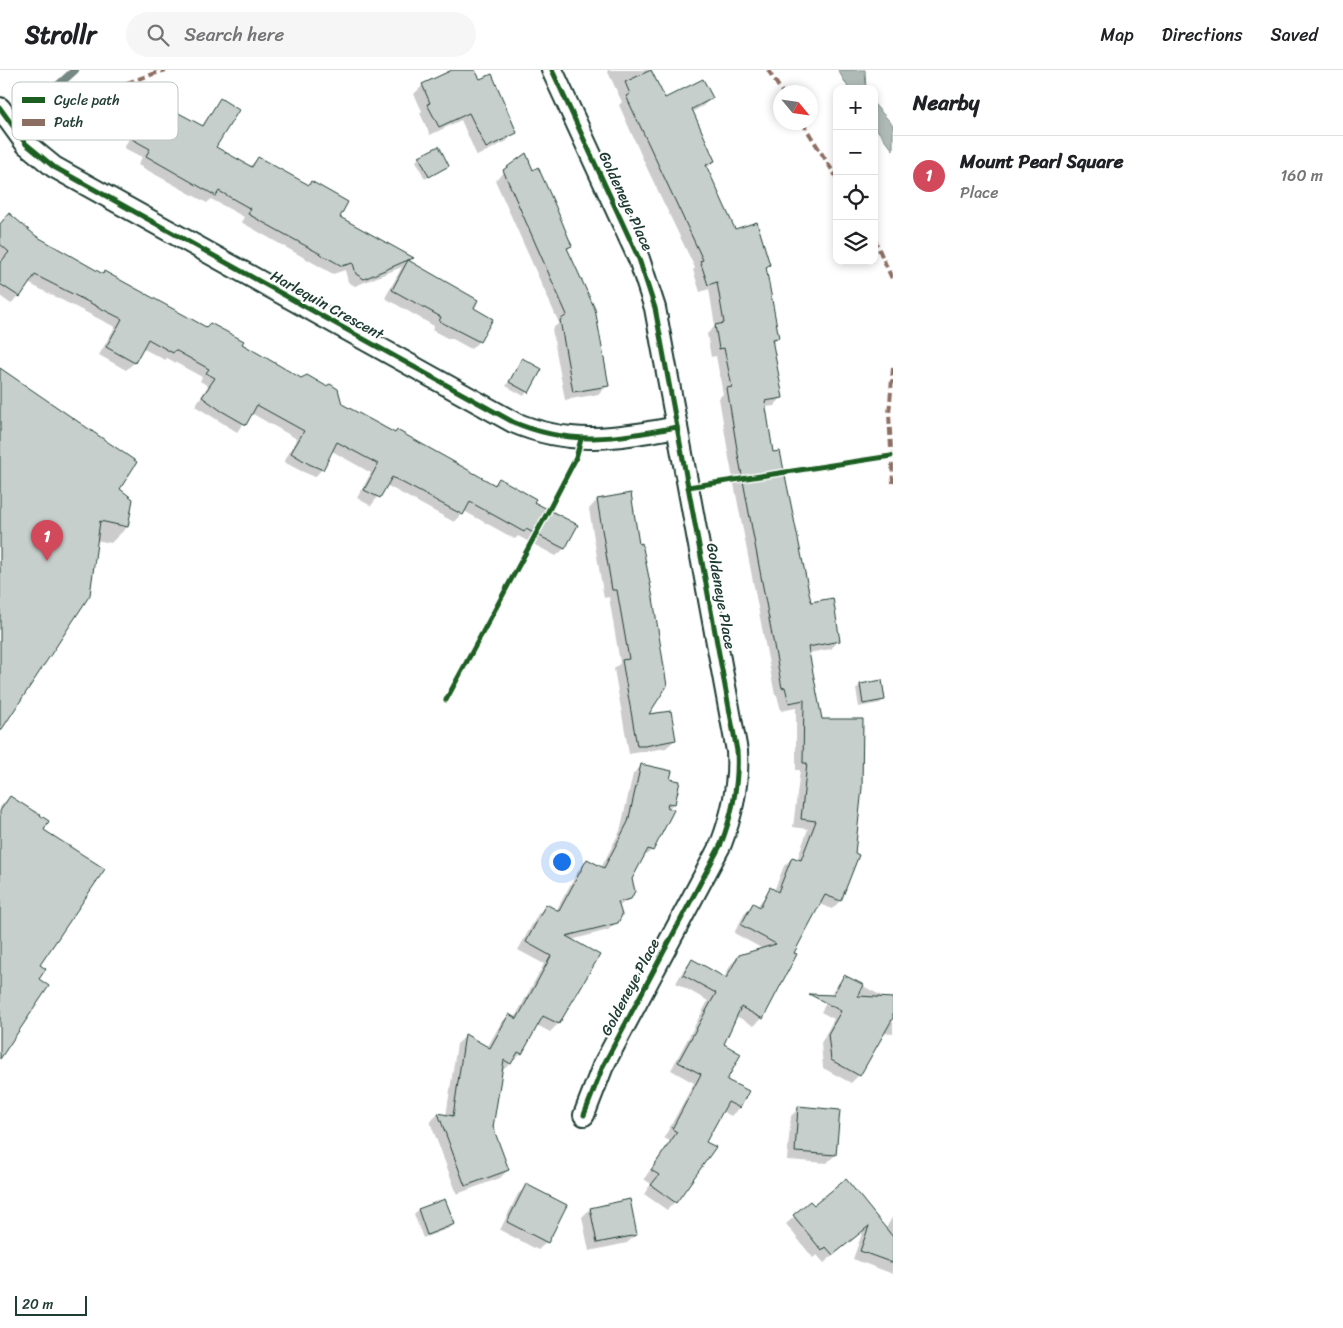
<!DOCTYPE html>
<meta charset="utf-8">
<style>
:root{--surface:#fff;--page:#f6f6f6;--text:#202124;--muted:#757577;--line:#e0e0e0;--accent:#d1495b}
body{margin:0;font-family:Sriracha,sans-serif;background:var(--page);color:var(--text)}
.controls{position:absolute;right:15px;top:15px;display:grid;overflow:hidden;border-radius:10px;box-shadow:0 2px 8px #0003}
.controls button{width:45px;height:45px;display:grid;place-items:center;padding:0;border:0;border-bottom:1px solid var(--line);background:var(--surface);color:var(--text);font:25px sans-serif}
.compass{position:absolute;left:773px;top:15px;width:45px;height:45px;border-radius:50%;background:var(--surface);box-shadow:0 2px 8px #0003;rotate:119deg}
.scale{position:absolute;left:15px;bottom:12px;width:72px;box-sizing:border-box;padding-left:5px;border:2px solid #1f3d34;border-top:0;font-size:14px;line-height:18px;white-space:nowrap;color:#1f3d34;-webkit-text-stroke:4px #fff;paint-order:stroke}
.you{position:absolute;left:561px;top:791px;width:18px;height:18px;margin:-12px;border:4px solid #fff;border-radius:50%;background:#1a73e8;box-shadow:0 0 0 8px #1a73e833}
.badge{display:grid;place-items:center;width:32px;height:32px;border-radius:50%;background:var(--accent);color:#fff;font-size:16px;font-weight:700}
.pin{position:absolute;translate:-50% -41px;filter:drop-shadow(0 1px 2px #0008)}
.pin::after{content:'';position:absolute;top:26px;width:18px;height:15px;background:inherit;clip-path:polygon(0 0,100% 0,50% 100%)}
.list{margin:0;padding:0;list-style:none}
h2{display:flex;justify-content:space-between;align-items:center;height:65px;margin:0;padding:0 20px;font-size:21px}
h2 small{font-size:16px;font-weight:400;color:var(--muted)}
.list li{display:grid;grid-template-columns:32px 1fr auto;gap:15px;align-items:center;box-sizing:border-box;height:80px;padding:0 20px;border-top:1px solid var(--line)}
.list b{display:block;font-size:19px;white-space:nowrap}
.list p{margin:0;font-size:16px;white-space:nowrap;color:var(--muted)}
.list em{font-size:16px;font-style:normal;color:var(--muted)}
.icon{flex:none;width:28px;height:28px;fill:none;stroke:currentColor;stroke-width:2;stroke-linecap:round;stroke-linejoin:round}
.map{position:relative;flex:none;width:893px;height:1258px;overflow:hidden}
header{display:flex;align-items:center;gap:30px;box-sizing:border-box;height:70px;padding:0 25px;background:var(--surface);border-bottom:1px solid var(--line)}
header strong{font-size:24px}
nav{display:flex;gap:28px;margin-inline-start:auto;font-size:18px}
.search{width:350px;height:45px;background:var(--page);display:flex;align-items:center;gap:12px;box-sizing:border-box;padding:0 18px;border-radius:28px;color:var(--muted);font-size:19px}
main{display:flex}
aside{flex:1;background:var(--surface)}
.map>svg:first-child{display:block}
.water{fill:#afbab7;stroke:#758883}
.shadow{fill:#0003}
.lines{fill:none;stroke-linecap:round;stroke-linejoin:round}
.stream{stroke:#758883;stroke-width:8}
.building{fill:#c7cfcc;stroke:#1f3d34}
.minor-casing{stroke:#1f3d34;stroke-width:24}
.minor{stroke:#fff;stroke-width:20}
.quiet{stroke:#8d6e63;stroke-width:4;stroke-dasharray:8 4;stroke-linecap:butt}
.cycleway-casing{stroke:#fff;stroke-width:8}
.cycleway{stroke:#1b5e20;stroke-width:5}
.labels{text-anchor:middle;stroke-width:4.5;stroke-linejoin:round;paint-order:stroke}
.street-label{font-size:15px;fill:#1f3d34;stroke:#fff}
.key{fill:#fff;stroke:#bcc5c2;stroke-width:1}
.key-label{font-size:14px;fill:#1f3d34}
</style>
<header>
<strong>Strollr</strong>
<div class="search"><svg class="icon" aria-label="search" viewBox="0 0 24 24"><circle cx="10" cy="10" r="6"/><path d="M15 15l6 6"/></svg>Search here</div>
<nav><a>Map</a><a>Directions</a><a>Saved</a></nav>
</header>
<main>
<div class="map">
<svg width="893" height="1258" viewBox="0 0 893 1258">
<rect width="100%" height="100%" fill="#fff"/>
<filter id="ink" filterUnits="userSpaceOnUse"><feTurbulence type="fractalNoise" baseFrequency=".02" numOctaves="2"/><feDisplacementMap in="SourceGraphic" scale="10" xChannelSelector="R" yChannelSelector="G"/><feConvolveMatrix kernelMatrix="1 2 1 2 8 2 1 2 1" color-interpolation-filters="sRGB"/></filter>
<g filter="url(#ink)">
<g class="water">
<path d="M838 0H865L866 19H849Z"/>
<path d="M874 34 893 55V80L874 56Z"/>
</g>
<g class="shadow">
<path d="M455 0H474L515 62 507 71 477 86 461 50 430 65 420 43 422 41 414 24 423 15Z"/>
<path d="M607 0H652L665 30 711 28 703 36 692 42 714 91 706 99 734 160 769 195 766 198 778 268 772 274 782 327 774 336 765 337 772 383 810 534 839 570 831 579 808 583 840 831 832 839 819 834 792 883 762 948 754 956 736 946 722 975 726 1010 747 1022 739 1038 731 1046 722 1041 675 1132 667 1140 644 1124 651 1114 644 1109 670 1071 664 1068 694 1013 671 1000 708 931 676 913 684 899 692 891 724 908 731 894 740 886 763 879 734 863 745 843 753 834 757 837 770 819 774 821 784 796 792 788 797 790 808 759 793 757 800 700H796V638L781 641 777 625H775L729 388 719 328 723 324 716 286 711 287 707 264 715 256 709 219 700 222 693 200 695 198 646 96 619 35 622 32Z"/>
<path d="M220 30 214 78 249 97 258 88 308 116 311 113 338 147 412 189 408 192 472 239 479 271 471 279 451 268 449 269 432 260 434 256 385 228 402 197 355 216 348 212 345 200 333 204 241 152 244 147 211 129 207 133 138 95 142 87 124 78 139 50 156 33 201 57Z"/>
<path d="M525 85 571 176 567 180 608 315 599 324 565 330 552 259 559 253 495 110Z"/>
<path d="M420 87 448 96 425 109 416 91Z"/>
<path d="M0 154 35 167 102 205 104 203 240 275 341 334 493 415 499 410 533 432 577 456 564 479 556 486 518 466 515 469 464 441 454 452 386 415 371 436 357 428 371 403 332 381 322 399 315 407 301 401 284 392 297 369 251 343 237 362 195 336 208 316 200 311 202 307 167 288 165 290 142 278 134 293 126 300 99 285 115 257 28 213 11 234 0 226V193L2 190 0 188Z"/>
<path d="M522 290 541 300 524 326 506 316Z"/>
<path d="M0 299 118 420 127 457 111 473 96 470 0 656Z"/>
<path d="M597 430 647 646 675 670 666 678 629 684 614 599 620 593 609 527 604 528 589 439Z"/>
<path d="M881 612 884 629 880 633 859 637 856 619 860 615Z"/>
<path d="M642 695 669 710 674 733 668 739 652 780 642 788 631 808 630 828 618 837 617 852 608 860 571 870 598 885 558 954 550 962 537 955 521 984 502 1001 492 1057 508 1100 500 1108 457 1124 430 1052 438 1044 446 1046 457 974 466 966 487 978 501 953 509 945 514 949 544 894 518 880 538 844 546 836 556 841 579 799 587 791 601 798 620 761 633 704Z"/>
<path d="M10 727 42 760 39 895 0 982V737Z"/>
<path d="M843 909H850L893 932V930V964L883 963 859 1005 851 1013 823 998 821 973 834 949 821 942 835 917Z"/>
<path d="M799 1038 835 1085 827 1093 787 1090 791 1046Z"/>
<path d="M527 1116 547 1172 538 1180 500 1160 518 1124Z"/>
<path d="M810 1133 814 1137 885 1160 893 1146V1204L853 1189 863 1161 824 1193 817 1185 813 1188 786 1154Z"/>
<path d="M590 1139 636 1165 627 1173 589 1181 582 1147Z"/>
<path d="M418 1140 453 1154 450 1158 423 1168 414 1144Z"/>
</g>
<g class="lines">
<path class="stream" d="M55 18 75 0"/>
</g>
<g class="building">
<path d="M452 0H475L480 9 492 4 517 63 486 78 469 43 439 57 427 34 430 33 422 14Z"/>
<path d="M651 0 665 28 703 9 713 28 692 39 715 91 706 95 735 159 757 152 770 195 766 197 779 268 772 269 783 328 765 331 773 382 780 381 811 532 833 528 840 571 808 577 822 649H863L862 718 855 783 859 785 841 831 825 825 794 883 797 884 763 949 741 937 724 974 741 984 727 1010 749 1021 740 1038 728 1032 706 1072 716 1077 676 1133 651 1115 659 1105 651 1100 677 1062 672 1059 701 1004 678 992 716 923 683 905 692 889 726 908 739 885 776 874 741 855 753 833 760 837 770 817 778 822 792 787 801 790 816 751 801 749 807 693H803L804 630 789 633 785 617 782 618 737 379 727 318 732 317 724 278 719 279 715 255 724 253 717 212 708 215 700 191 703 190 626 26 630 24 625 12Z"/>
<path d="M220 28 239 40 216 77 252 97 258 87 309 115 311 111 348 132 340 147 414 188 408 190 478 230 474 238 493 249 480 272 439 251 441 247 392 220 408 190 364 209 356 204 353 193 342 196 335 192 248 144 251 139 219 121 216 126 146 86 150 79 132 69 147 41 150 42 156 31 203 56Z"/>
<path d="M439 76 449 96 429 107 419 86Z"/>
<path d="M526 83 533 100 538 97 555 135 572 176 567 178 595 239 609 316 573 322 560 250 567 245 503 100Z"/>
<path d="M9 143 36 166 103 204 104 201 206 257 210 253 244 271 242 274 301 308 307 305 326 316 330 314 338 319 342 334 395 363 397 360 495 415 499 408 536 429 534 432 578 455 565 479 526 459 524 462 470 432 463 445 392 407 380 428 364 420 378 394 337 372 323 400 309 394 291 383 304 361 257 335 246 355 220 340 202 327 215 308 206 303 209 299 175 280 173 283 148 269 135 293 106 277 122 249 35 205 20 227 0 214V193L9 182 0 174V154Z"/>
<path d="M522 288 542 299 529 323 509 312Z"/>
<path d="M0 298 137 392 120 419 133 429 128 457 100 451 90 525 0 662Z"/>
<path d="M631 423 639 474 642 473 653 528 667 616 649 644 671 641 676 670 645 676H637L622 590 629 589 617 520H612L597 429Z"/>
<path d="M882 610 885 630 863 634 860 614Z"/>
<path d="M641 694 672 701 670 709 680 711 675 734 668 733 667 737 674 740 653 781 648 779 632 809 635 821 631 829 618 832 622 845 618 853 566 866 600 885 559 954 543 946 522 984 518 982 511 994 504 990 493 1057 509 1100 465 1116 438 1043 453 1046 465 964 490 978 509 944 517 949 551 886 526 872 546 834 559 841 587 789 604 798 628 752Z"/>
<path d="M10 726 49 751 44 760 105 799 40 895 46 899 39 909 49 916 0 989V741Z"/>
<path d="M844 905 864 915 858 926 893 928V948L860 1006 831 990 828 964 841 941 809 924 833 925Z"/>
<path d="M798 1036 840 1040 836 1085 795 1082Z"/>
<path d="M846 1109 893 1167V1193L860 1181 869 1156 833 1185 826 1177 822 1181 793 1145 810 1131 814 1135Z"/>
<path d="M526 1114 567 1135 548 1173 507 1152Z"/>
<path d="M445 1129 455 1154 427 1165 418 1139Z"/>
<path d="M630 1129 637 1165 597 1173 590 1138Z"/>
</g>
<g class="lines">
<defs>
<g id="minor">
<path d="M552 0 639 189 655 238 737 681C739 714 733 743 721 774L603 996 584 1045"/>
<path d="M0 38 26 74 54 97 513 352C571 377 617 368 677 357"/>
</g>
</defs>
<use href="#minor" class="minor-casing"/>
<use href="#minor" class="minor"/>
<g class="quiet">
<path d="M768 0 782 22"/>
<path d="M802 52 837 108"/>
<path d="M43 59C69 32 130 11 166 0"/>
<path d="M874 168 893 211"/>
<path d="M893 298 889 344 893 413"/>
</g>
<defs>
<g id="cycleway">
<path d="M552 0 639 189 655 238 737 681C739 714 733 743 721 774L603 996 584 1045"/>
<path d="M0 38 26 74 54 97 513 352C571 377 617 368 677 357"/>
<path d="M688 417 891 386"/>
<path d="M446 630 551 436 576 388 581 369"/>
</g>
</defs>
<use href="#cycleway" class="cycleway-casing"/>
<use href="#cycleway" class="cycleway"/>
</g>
</g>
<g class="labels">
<g class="street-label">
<text transform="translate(626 131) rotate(65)" y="5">Goldeneye Place</text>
<text transform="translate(327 235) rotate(29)" y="5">Harlequin Crescent</text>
<text transform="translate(721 526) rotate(80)" y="5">Goldeneye Place</text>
<text transform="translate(630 917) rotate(-62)" y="5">Goldeneye Place</text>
</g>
</g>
<rect x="12" y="12" width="166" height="58" rx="8" class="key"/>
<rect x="22" y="27" width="23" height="6" fill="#1b5e20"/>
<rect x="22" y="49" width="23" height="7" fill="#8d6e63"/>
<g class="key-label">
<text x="54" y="35">Cycle path</text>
<text x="54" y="57">Path</text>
</g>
</svg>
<div class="controls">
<button>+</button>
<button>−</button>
<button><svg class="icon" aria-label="locate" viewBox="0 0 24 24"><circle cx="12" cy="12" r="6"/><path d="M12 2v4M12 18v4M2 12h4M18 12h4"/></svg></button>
<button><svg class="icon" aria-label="layers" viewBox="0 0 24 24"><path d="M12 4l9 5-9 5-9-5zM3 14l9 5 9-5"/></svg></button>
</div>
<svg class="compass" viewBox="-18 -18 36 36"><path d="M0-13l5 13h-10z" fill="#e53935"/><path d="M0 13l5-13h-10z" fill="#757577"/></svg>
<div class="scale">20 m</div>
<div class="you"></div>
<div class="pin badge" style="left:47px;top:491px">1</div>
</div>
<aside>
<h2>Nearby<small></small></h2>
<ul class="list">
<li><span class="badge">1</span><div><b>Mount Pearl Square</b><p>Place</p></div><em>160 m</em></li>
</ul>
</aside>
</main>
